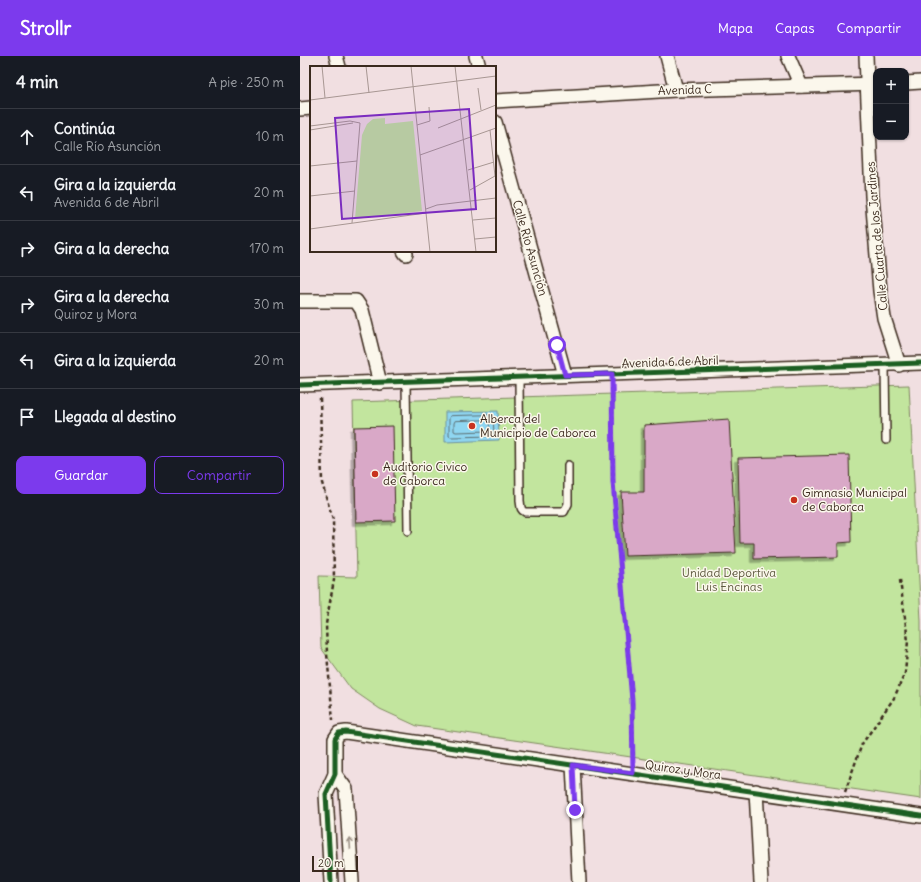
<!DOCTYPE html>
<html lang="es">
<meta charset="utf-8">
<style>
:root{--surface:#171b24;--page:#242831;--text:#f1f3f6;--muted:#9ea1a6;--line:#363941;--accent:#7c3aed}
body{margin:0;font-family:Delius,sans-serif;background:var(--page);color:var(--text)}
.controls{position:absolute;right:12px;top:12px;display:grid;overflow:hidden;border-radius:8px;box-shadow:0 1px 3px #0004}
.controls button{width:36px;height:36px;display:grid;place-items:center;padding:0;border:0;border-bottom:1px solid var(--line);background:var(--surface);color:var(--text);font:20px sans-serif}
.scale{position:absolute;left:12px;bottom:10px;width:46px;box-sizing:border-box;padding-left:4px;border:2px solid #3b2a1e;border-top:0;font-size:11px;line-height:14px;white-space:nowrap;color:#3b2a1e;-webkit-text-stroke:3px #fbf7ec;paint-order:stroke}
.stop{position:absolute;width:12px;height:12px;margin:-9px;border:3px solid #7c3aed;border-radius:50%;background:#fff}
.stop.end{background:#7c3aed;border-color:#fff;box-shadow:0 1px 4px #0008}
.list{margin:0;padding:0;list-style:none}
h2{display:flex;justify-content:space-between;align-items:center;height:52px;margin:0;padding:0 16px;font-size:17px}
h2 small{font-size:13px;font-weight:400;color:var(--muted)}
.list li{display:grid;grid-template-columns:26px 1fr auto;gap:12px;align-items:center;box-sizing:border-box;height:56px;padding:0 16px;border-top:1px solid var(--line)}
.list b{display:block;font-size:15px;white-space:nowrap}
.list p{margin:0;font-size:13px;white-space:nowrap;color:var(--muted)}
.list em{font-size:13px;font-style:normal;color:var(--muted)}
.actions{display:flex;gap:8px;padding:12px 16px}
.actions a{flex:1;padding:9px 0;border:1px solid var(--accent);border-radius:8px;text-align:center;font-size:14px;color:var(--accent)}
.actions .main{background:var(--accent);color:#fff}
.icon{flex:none;width:22px;height:22px;fill:none;stroke:currentColor;stroke-width:2;stroke-linecap:round;stroke-linejoin:round}
.map{position:relative;flex:none;width:621px;height:826px;overflow:hidden}
header{display:flex;align-items:center;gap:24px;box-sizing:border-box;height:56px;padding:0 20px;background:var(--accent);color:#fff}
header strong{font-size:19px}
nav{display:flex;gap:22px;margin-inline-start:auto;font-size:14px}
main{display:flex}
aside{flex:1;background:var(--surface)}
.map>svg:first-child{display:block}
.green{fill:#c2e59e;stroke:#7e885e}
.water{fill:#8fd6f1;stroke:#6d919d}
.lines{fill:none;stroke-linecap:round;stroke-linejoin:round}
.shore{stroke:#5d6f72;stroke-width:1}
.building{fill:#d9a8c7;stroke:#3b2a1e;filter:url(#shadow)}
.lane-casing{stroke:#3b2a1e;stroke-width:10}
.street-casing{stroke:#3b2a1e;stroke-width:16}
.path{stroke:#3b2a1e;stroke-width:2.5;stroke-dasharray:4 3;stroke-linecap:butt}
.lane{stroke:#fbf7ec;stroke-width:7}
.street{stroke:#fbf7ec;stroke-width:13}
.cycleway-casing{stroke:#fbf7ec;stroke-width:8}
.cycleway{stroke:#1b5e20;stroke-width:5}
.oneway{stroke:#9b9085}
.route{stroke:#7c3aed;stroke-width:5}
.poi-dot{fill:#c8321e;stroke:#fbf7ec;stroke-width:1.5}
.labels{text-anchor:middle;stroke-width:3;stroke-linejoin:round;paint-order:stroke}
.street-label{font-size:12px;fill:#3b2a1e;stroke:#fbf7ec}
.poi-label{font-size:12px;fill:#3b2a1e;stroke:#fbf7ec;text-anchor:start}
.park-label{font-size:12px;fill:#5d593e;stroke:#fbf7ec}
.inset-road{fill:none;stroke:#a89793;stroke-width:1}
.view{fill:#7b2cbf;fill-opacity:0.15;stroke:#7b2cbf;stroke-width:2}
.inset-edge{fill:none;stroke:#3b2a1e;stroke-width:2}
</style>
<header>
<strong>Strollr</strong>
<nav><a>Mapa</a><a>Capas</a><a>Compartir</a></nav>
</header>
<main>
<aside>
<h2>4 min<small>A pie · 250 m</small></h2>
<ul class="list">
<li><svg class="icon" aria-label="ahead" viewBox="0 0 24 24"><path d="M12 20V5M6 11l6-6 6 6"/></svg><div><b>Continúa</b><p>Calle Río Asunción</p></div><em>10 m</em></li>
<li><svg class="icon" aria-label="left" viewBox="0 0 24 24"><path d="M17 20v-9H6M10 6l-5 5 5 5"/></svg><div><b>Gira a la izquierda</b><p>Avenida 6 de Abril</p></div><em>20 m</em></li>
<li><svg class="icon" aria-label="right" viewBox="0 0 24 24"><path d="M7 20v-9h11M14 6l5 5-5 5"/></svg><div><b>Gira a la derecha</b></div><em>170 m</em></li>
<li><svg class="icon" aria-label="right" viewBox="0 0 24 24"><path d="M7 20v-9h11M14 6l5 5-5 5"/></svg><div><b>Gira a la derecha</b><p>Quiroz y Mora</p></div><em>30 m</em></li>
<li><svg class="icon" aria-label="left" viewBox="0 0 24 24"><path d="M17 20v-9H6M10 6l-5 5 5 5"/></svg><div><b>Gira a la izquierda</b></div><em>20 m</em></li>
<li><svg class="icon" aria-label="arrive" viewBox="0 0 24 24"><path d="M6 21V4h12l-3 4 3 4H6"/></svg><div><b>Llegada al destino</b></div></li>
</ul>
<div class="actions"><a class="main">Guardar</a><a>Compartir</a></div>
</aside>
<div class="map">
<svg width="621" height="826" viewBox="0 0 621 826">
<defs>
<filter id="shadow"><feDropShadow dx="-3.5" dy="3.5" stdDeviation="0" flood-color="#0004"/></filter>
</defs>
<rect width="100%" height="100%" fill="#f1dfe1"/>
<filter id="ink" filterUnits="userSpaceOnUse"><feTurbulence type="fractalNoise" baseFrequency=".025" numOctaves="2"/><feDisplacementMap in="SourceGraphic" scale="8" xChannelSelector="R" yChannelSelector="G"/><feConvolveMatrix kernelMatrix="1 2 1 2 8 2 1 2 1" color-interpolation-filters="sRGB"/></filter>
<g filter="url(#ink)">
<path class="green" d="M609 329 621 565V743L117 670 80 653 51 633 21 592 19 520 57 521 53 346Z"/>
<path class="water" d="M198 355 199 384 145 386V356Z"/>
<g class="lines">
<g class="shore">
<path d="M193 359 194 378 193 380 151 381 149 380V362L150 360Z"/>
<path d="M188 364C190 366 190 373 188 375L156 376 154 375V367L155 365Z"/>
</g>
</g>
<g class="building">
<path d="M429 363 436 497 325 500 321 436H344V369Z"/>
<path d="M93 370 95 465 56 466 54 371Z"/>
<path d="M549 399 551 486 538 487V501L454 503V487H440L438 402Z"/>
</g>
<g class="lines">
<defs>
<g id="lane">
<path d="M585 309 586 384"/>
<path d="M219 322 220 445C221 450 220 454 225 456H264L268 448V409"/>
<path d="M106 326 108 475"/>
</g>
<g id="street">
<path d="M36 0 39 11"/>
<path d="M176 0 179 11"/>
<path d="M367 0 376 34"/>
<path d="M488 0 501 30"/>
<path d="M566 0 572 140 580 235 584 262 599 309"/>
<path d="M606 27 621 26"/>
<path d="M195 45 376 34 576 28"/>
<path d="M0 53 11 52"/>
<path d="M195 66 265 319"/>
<path d="M104 195 106 198"/>
<path d="M0 245H56L62 254 80 327"/>
<path d="M0 329 621 307"/>
<path d="M273 709 279 826"/>
<path d="M35 718 46 733 52 826"/>
<path d="M456 735 461 826"/>
<path d="M31 826 26 738 35 718V683L39 677 46 676 621 760"/>
</g>
</defs>
<use href="#lane" class="lane-casing"/>
<use href="#street" class="street-casing"/>
<g class="path">
<path d="M312 332 313 426 332 644 333 704"/>
<path d="M20 342 22 427 33 464 34 524 26 568 27 598 33 664"/>
<path d="M545 736 562 688 594 642 605 617 608 585 600 524"/>
</g>
<use href="#lane" class="lane"/>
<use href="#street" class="street"/>
<defs>
<g id="cycleway">
<path d="M0 329 621 307"/>
<path d="M31 826 26 738 35 718V683L39 677 46 676 621 760"/>
</g>
</defs>
<use href="#cycleway" class="cycleway-casing"/>
<use href="#cycleway" class="cycleway"/>
</g>
<defs><path id="oneway-shaft" d="M-6 0H5M1.5-3L5.5 0L1.5 3" fill="none" stroke-width="1.6" stroke-linecap="round" stroke-linejoin="round"/></defs>
<use class="oneway" href="#oneway-shaft" transform="translate(50 787) rotate(-94)"/>
</g>
<g class="lines" filter="url(#ink)">
<path class="route" d="M257 289 265 319 312 318 313 426 332 644 333 717 273 709 275 754"/>
</g>
<g class="poi-dot">
<circle cx="172" cy="370" r="4"/>
<circle cx="75" cy="418" r="4"/>
<circle cx="494" cy="444" r="4"/>
</g>
<g class="labels">
<g class="street-label">
<text transform="translate(385 34) rotate(-2)" y="4">Avenida C</text>
<text transform="translate(577 180) rotate(-95)" y="4">Calle Cuarta de los Jardines</text>
<text transform="translate(230 192) rotate(74)" y="4">Calle Río Asunción</text>
<text transform="translate(370 306) rotate(-2)" y="4">Avenida 6 de Abril</text>
<text transform="translate(383 714) rotate(8)" y="4">Quiroz y Mora</text>
</g>
<g class="poi-label">
<text x="180" y="367">Alberca del<tspan x="180" dy="14">Municipio de Caborca</tspan></text>
<text x="83" y="415">Auditorio Civico<tspan x="83" dy="14">de Caborca</tspan></text>
<text x="502" y="441">Gimnasio Municipal<tspan x="502" dy="14">de Caborca</tspan></text>
</g>
<g class="park-label">
<text x="429" y="521">Unidad Deportiva<tspan x="429" dy="14">Luis Encinas</tspan></text>
</g>
</g>
<g transform="translate(10 10)">
<rect width="186" height="186" fill="#f1dfe1"/>
<path d="M75 52V58L103 55 112 145 45 153 52 69 57 58 63 53Z" fill="#c2e59e"/>
<path class="inset-road" d="M12 0 15 32M56 0 59 27M101 0 120 186M145 0 166 186M168 22 171 44M0 34 186 10M107 59 120 55 119 41M0 60 40 55 50 57 42 157M128 62 186 39M0 64 43 57M110 89 186 62M0 100 47 95M158 104 184 96M160 124 185 110 180 64M0 130 45 125M116 143 127 139 186 132M163 154 186 152M0 163 116 147M165 173 186 171"/>
<path class="view" d="M159 43 166 143 32 153 25 52Z"/>
<rect width="186" height="186" class="inset-edge"/>
</g>
</svg>
<div class="controls">
<button>+</button>
<button>−</button>
</div>
<div class="scale">20 m</div>
<div class="stop" style="left:257px;top:289px"></div>
<div class="stop end" style="left:275px;top:754px"></div>
</div>
</main>
